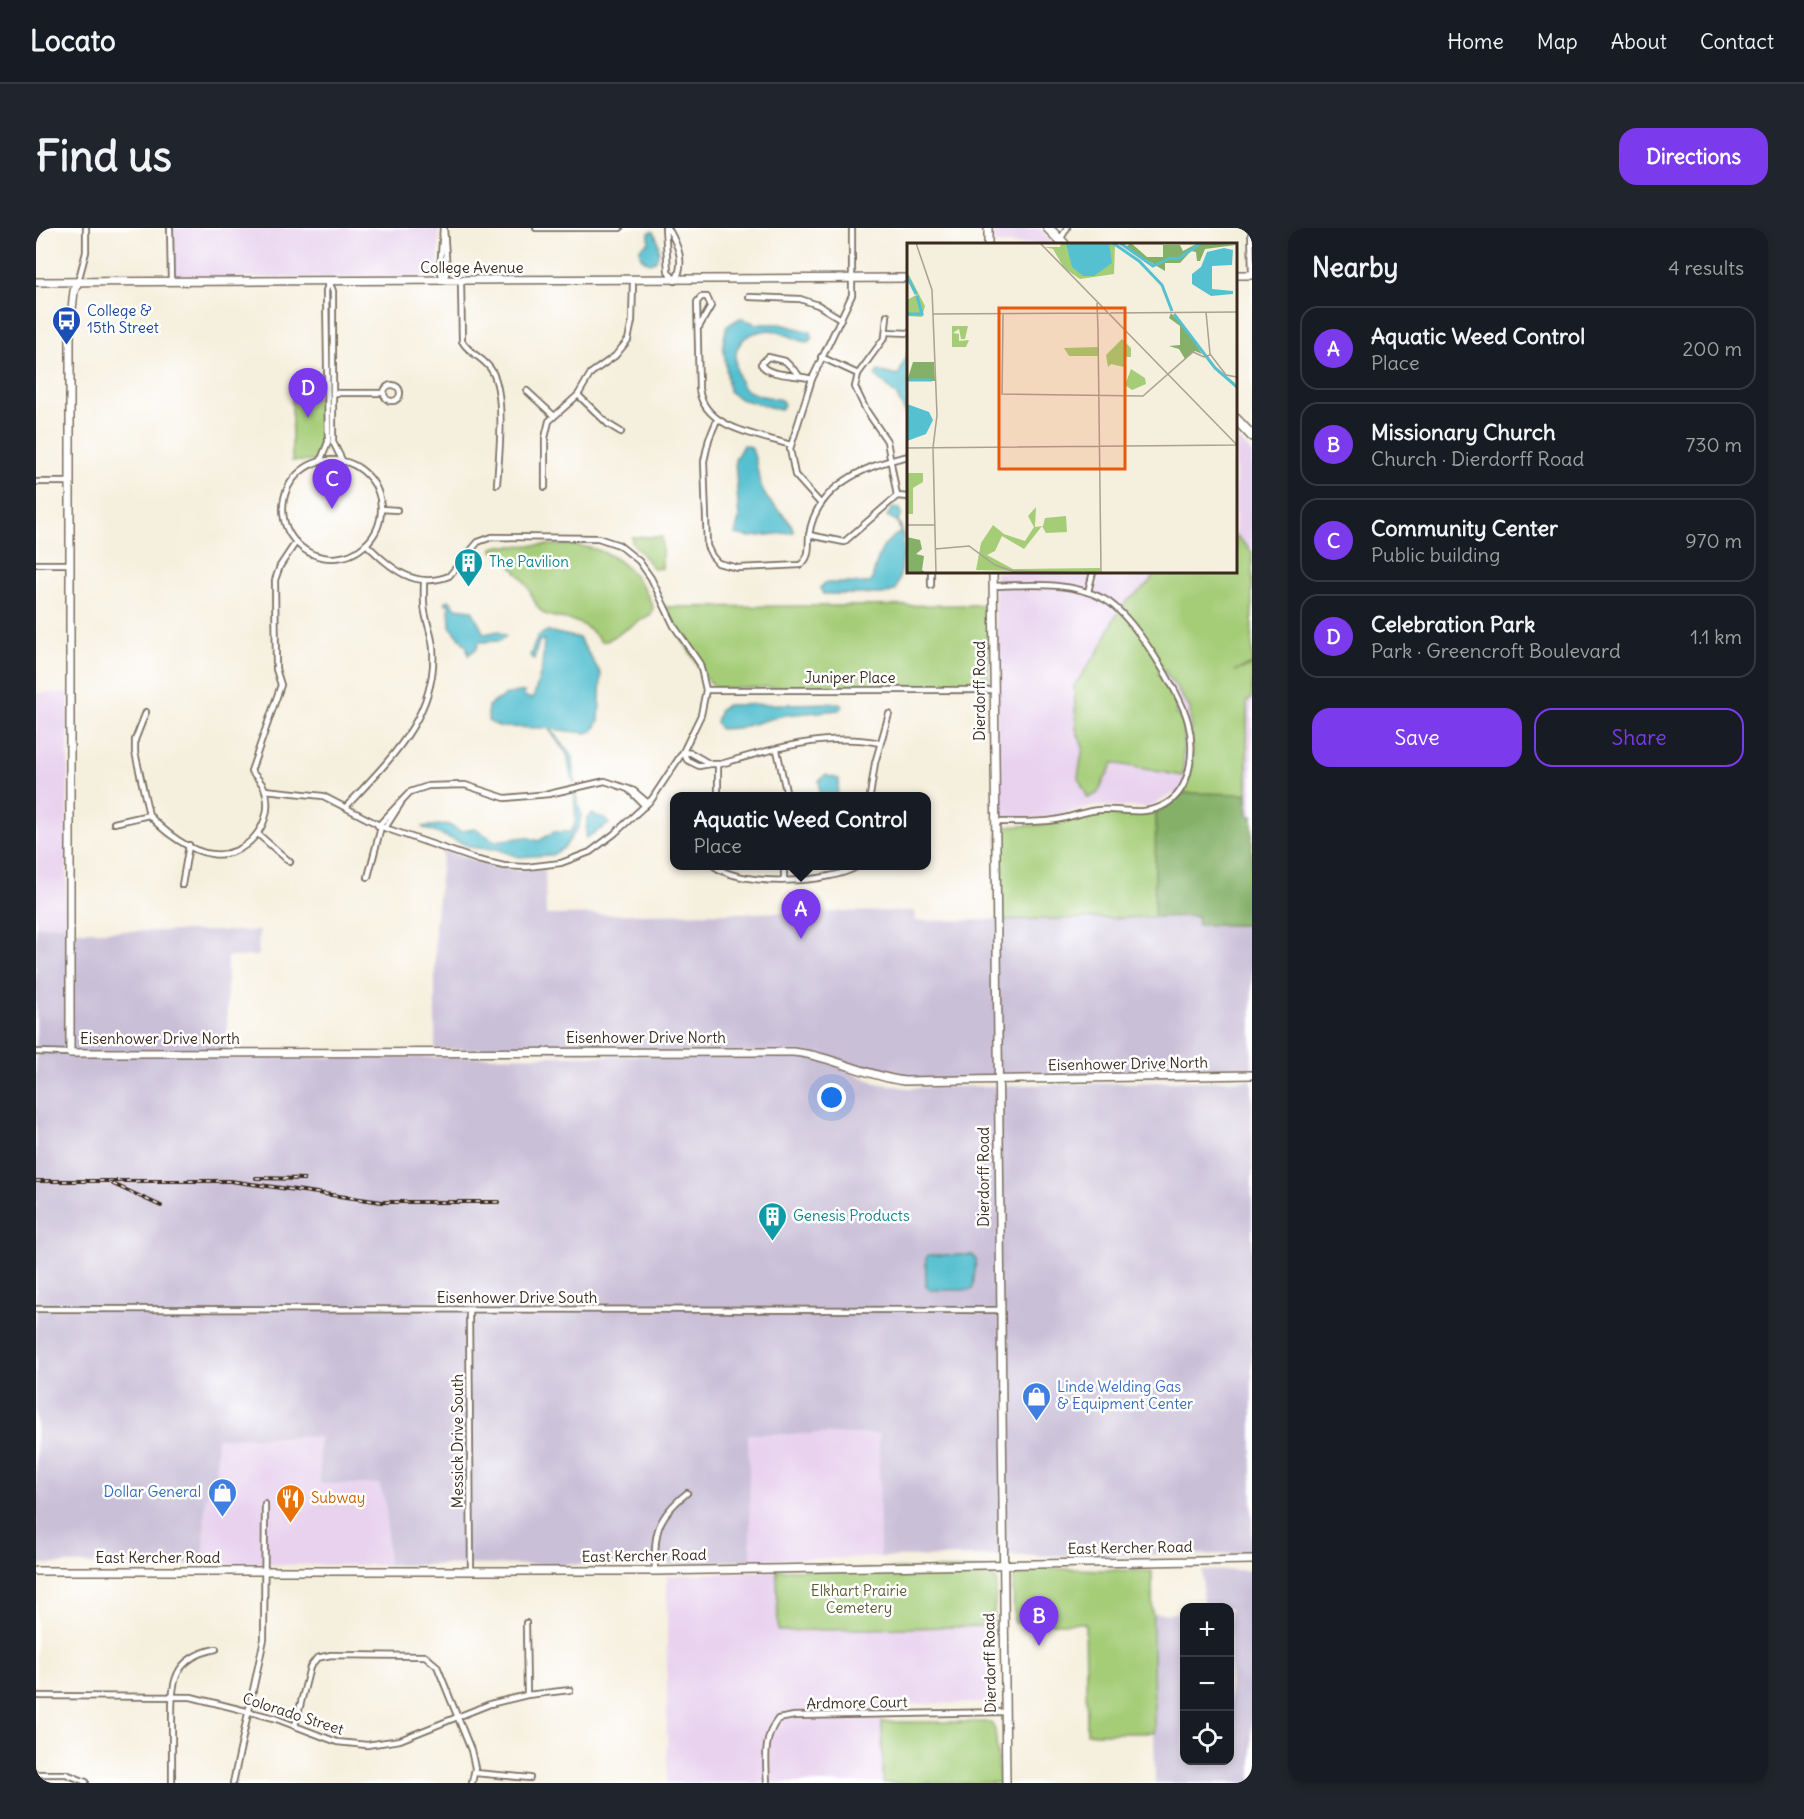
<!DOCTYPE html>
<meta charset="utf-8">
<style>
:root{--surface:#171b24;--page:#20242c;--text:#f1f3f6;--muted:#9ea1a6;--line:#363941;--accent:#7c3aed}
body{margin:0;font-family:Delius,sans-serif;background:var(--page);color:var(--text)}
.controls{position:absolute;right:18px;bottom:18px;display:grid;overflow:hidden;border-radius:12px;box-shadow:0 3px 9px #0003}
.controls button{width:54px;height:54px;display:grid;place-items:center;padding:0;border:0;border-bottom:2px solid var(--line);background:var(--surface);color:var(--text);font:30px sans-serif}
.you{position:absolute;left:796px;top:870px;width:21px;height:21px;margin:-15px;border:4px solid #fff;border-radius:50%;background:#1a73e8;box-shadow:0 0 0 9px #1a73e833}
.badge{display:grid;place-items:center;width:39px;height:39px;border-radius:50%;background:var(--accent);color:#fff;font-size:20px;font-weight:700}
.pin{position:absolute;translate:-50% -50px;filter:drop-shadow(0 2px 3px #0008)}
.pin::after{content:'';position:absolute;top:32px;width:21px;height:18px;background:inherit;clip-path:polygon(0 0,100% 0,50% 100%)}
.popup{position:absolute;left:634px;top:564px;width:261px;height:78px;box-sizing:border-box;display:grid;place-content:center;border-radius:12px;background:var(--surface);filter:drop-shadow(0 2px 4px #0005);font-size:20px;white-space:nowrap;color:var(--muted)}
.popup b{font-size:22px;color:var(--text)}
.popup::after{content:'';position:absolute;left:50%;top:100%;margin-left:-12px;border:12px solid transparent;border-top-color:var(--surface)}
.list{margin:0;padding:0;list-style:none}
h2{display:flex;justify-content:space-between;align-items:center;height:78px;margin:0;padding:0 24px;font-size:26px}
h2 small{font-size:20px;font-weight:400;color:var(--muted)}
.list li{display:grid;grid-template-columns:39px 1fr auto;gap:18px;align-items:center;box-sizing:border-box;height:84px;margin:0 12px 12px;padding:0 12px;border:2px solid var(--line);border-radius:18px}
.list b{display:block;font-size:22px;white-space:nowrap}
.list p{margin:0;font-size:20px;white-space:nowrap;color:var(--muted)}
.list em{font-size:20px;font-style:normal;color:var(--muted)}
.actions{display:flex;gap:12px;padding:18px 24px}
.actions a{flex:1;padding:14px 0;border:2px solid var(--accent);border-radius:18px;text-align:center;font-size:21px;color:var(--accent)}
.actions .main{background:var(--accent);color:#fff}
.icon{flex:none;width:33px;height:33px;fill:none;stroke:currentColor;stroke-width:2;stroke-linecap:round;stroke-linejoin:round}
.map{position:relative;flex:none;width:1216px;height:1555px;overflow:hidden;border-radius:18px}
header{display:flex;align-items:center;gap:36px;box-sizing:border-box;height:84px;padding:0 30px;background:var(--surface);border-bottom:2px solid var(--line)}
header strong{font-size:28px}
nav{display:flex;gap:33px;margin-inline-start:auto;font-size:21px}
.intro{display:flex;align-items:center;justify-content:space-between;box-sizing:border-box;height:144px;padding:0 36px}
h1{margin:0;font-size:42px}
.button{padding:15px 27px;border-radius:18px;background:var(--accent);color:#fff;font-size:21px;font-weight:700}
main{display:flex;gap:36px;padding:0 36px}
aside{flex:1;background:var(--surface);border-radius:18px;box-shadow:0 3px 9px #0003}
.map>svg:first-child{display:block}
.built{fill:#e8d2ee}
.industrial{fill:#c9bfd7}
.green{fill:#a5cd78;stroke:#707c4b;stroke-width:1.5}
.forest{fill:#84b068;stroke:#606d43;stroke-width:1.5}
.water{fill:#55c0d0;stroke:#487577;stroke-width:1.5}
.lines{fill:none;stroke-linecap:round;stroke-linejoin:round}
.street-casing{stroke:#7c6f61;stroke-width:8}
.secondary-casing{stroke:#7c6f61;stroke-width:10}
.highway-casing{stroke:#7c6f61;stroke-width:12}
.street{stroke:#fff;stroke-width:4.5}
.secondary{stroke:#fff;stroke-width:7}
.highway{stroke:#fff;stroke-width:9}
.rail-casing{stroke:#3b2a1e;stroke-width:4}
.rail{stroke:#fff;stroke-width:1.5;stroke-dasharray:4.5;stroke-linecap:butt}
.labels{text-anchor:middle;stroke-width:5;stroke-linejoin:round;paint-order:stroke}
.street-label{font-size:15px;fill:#3b2a1e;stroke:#fff}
.transit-label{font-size:15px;fill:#164399;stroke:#fff;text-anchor:start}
.culture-label{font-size:15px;fill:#0d838f;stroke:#fff;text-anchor:start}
.shop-label{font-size:15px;fill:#366cbe;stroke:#fff;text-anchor:start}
.food-label{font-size:15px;fill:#c56008;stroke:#fff;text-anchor:start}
.park-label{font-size:15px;fill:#5b5b39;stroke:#fff}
.inset-river{fill:none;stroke:#55c0d0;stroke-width:3}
.inset-road{fill:none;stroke:#aba091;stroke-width:1.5}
.view{fill:#e8590c;fill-opacity:0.15;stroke:#e8590c;stroke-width:3}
.inset-edge{fill:none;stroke:#3b2a1e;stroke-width:3}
</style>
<header>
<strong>Locato</strong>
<nav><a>Home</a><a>Map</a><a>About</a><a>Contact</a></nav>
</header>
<div class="intro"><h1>Find us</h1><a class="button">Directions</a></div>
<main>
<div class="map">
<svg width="1216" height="1555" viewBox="0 0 1216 1555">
<rect width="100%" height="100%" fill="#fff"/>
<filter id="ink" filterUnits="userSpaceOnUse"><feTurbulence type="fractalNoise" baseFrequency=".0167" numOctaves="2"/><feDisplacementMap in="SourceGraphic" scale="12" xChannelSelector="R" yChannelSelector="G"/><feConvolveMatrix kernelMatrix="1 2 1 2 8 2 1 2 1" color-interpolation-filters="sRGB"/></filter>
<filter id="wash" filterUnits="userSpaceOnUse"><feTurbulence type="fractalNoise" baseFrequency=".008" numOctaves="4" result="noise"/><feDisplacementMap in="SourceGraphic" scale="24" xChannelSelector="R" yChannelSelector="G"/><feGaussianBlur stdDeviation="1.35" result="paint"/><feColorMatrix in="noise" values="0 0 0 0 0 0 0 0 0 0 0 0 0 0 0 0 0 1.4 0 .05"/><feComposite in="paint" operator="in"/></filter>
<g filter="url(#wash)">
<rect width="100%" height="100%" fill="#f5efdd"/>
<g class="built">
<path d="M137 0H403L402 42 395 49 142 50 138 47Z"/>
<path d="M953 0H1003L1019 16H956Z"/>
<path d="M1200 209 1216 225V588L1212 589 1211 566H1136L1114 579 1060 578 1008 590 965 589 962 585 959 344H1200Z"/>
<path d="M33 464 30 697 0 698V465Z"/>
<path d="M844 1205V1329L715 1332 712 1206Z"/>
<path d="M283 1209 284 1256H343L350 1277 352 1337 168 1336 169 1273 180 1252V1210Z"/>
<path d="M741 1342 742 1403 957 1398 959 1470 952 1475 846 1476 847 1555H631V1348Z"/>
</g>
<g class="industrial">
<path d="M407 622 456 638 480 642 509 640 510 687 870 683H879L880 693 1162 688V697H1216V847L868 853 773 825 526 824 510 821H399V698Z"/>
<path d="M30 697 41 703H223L222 728 191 729V830L752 827 782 830 840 855 871 860 1216 852V1326L844 1329 843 1206H712L715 1332 637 1336 352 1337 350 1277 343 1256H284L283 1209 181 1210 180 1252 169 1273 168 1336H0V698Z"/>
<path d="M1216 1342V1555H1119L1116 1386 1148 1385V1532H1194V1380L1167 1379 1166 1343Z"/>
</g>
<g class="green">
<path d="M256 168 287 170C288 182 292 225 281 232 274 235 264 233 256 233Z"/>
<path d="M1200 307 1216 324V436L1198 443 1216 438V471L1211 472V566L1146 565 1152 553 1156 537 1154 480 1128 442 1122 445 1139 473 1140 487 1145 488 1148 496 1147 548 1077 535 1061 566 1052 570 1042 549 1047 519 1040 501 1038 458 1064 421 1078 391 1091 373 1111 357 1120 344H1200Z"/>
<path d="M596 309H626V340L618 341 596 314Z"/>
<path d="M463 318C533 318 584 303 617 379L615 386 571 413H565C542 383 515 395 504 382 498 375 495 364 491 357 483 345 469 330 457 323V320Z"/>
<path d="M954 377 953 457 680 460 667 446 627 379Z"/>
<path d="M1120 584 1119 689 962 692V604L966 599 1017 596 1059 585 1105 587Z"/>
<path d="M991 1340 1116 1343 1118 1505H1051L1049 1395H978L977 1353 980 1347Z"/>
<path d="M947 1341 961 1352 957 1398 742 1403 741 1342Z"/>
<path d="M846 1494H955L959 1502 964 1555H847Z"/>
</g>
<path class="forest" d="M1146 565 1211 566 1212 588H1216V697H1162L1161 688 1118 689 1120 584 1133 577Z"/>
<g class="water">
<path d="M616 3C623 9 625 26 619 33L613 35 605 29 604 20 613 14V5Z"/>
<path d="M704 90 721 96H745L775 104 776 111 771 114C755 112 744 99 726 103 703 107 696 123 701 144 703 151 704 157 709 161 718 168 734 169 745 172L748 176 745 182 704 171 693 163 687 115 691 98Z"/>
<path d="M872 124V190L860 167 839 147 842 143 862 148Z"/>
<path d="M707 217 715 219C723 236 720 254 731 270 738 280 758 293 757 304L714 309 699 306 703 291 699 232Z"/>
<path d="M858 279 864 281 866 286 862 293C872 307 866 345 860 362L850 366H787L784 360 789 355H833L836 352C842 328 844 316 865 304L861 293 851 288Z"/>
<path d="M413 372 420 380 436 382 448 406 463 403 470 408 464 413 443 414 441 420 432 427 431 419 414 398 413 377 408 374Z"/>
<path d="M511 403 543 410 565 446 563 493 557 503 550 505 514 501 537 529 539 556 535 549 531 526 512 500 464 499 452 493V478C462 471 477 462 488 464V468L495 471 498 468 506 440 508 412 503 413 498 431 494 428 502 408Z"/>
<path d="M803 475 807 479 803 482 749 487 702 500 684 501 680 494 684 481 691 477Z"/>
<path d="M789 547 803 551 801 568H783V552Z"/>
<path d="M539 564 545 586 543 598 528 620 516 627 482 629 461 621 438 620 386 599 411 596 424 603 439 601 459 613 490 609 503 613 517 604H534C545 591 536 579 539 564Z"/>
<path d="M556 586 571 592 573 596 550 610 551 590Z"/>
<path d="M893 1027H937L940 1032 937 1060 935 1062H894L890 1058V1030Z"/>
</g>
</g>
<g filter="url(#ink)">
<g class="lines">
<defs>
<g id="street">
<path d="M134 0 135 54"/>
<path d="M407 0 404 42 408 53"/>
<path d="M500 0H584"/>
<path d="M629 0 632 43 639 53C650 35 642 17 632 0"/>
<path d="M1215 0 1216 47"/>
<path d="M1024 12 1031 0"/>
<path d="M293 53 297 63V214L307 234"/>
<path d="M408 53 411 42 408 0"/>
<path d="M425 53 426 113C433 126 449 130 456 143 470 168 463 227 461 256"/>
<path d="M42 54 50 24V0"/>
<path d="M713 69 764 71 782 77 805 91"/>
<path d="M663 99 675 78 671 69H665L661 74 663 161C668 201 723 207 755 217"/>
<path d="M850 104 873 105"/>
<path d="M785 129 822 146"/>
<path d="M762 146 749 133 732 129 725 136C732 149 762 146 776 151"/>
<circle cx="356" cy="165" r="8"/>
<path d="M491 163 517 187"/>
<path d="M297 165H348"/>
<path d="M542 167 572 196 585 204"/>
<path d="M681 192 673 211 668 233 671 318 676 328 682 335 702 340 764 337C775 329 772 319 773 308 779 258 830 237 873 228"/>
<circle cx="296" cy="281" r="49"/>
<path d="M284 234 292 214 290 63 293 53"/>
<path d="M0 254H34"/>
<path d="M509 259V210L513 193 542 167 555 145 579 128 592 112 596 93 597 53"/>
<path d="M861 268 873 269"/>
<path d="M785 276 759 247 754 221 776 151 816 67V0"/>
<path d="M345 281 361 282"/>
<path d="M773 307 808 314 861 268 851 213 830 182 819 159 822 146 849 109 851 88"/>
<path d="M0 336H34"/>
<path d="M895 357V344"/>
<path d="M957 358C994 357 1035 353 1068 371 1096 386 1144 463 1152 494 1159 520 1156 561 1130 576 1109 589 1085 580 1063 582 1048 583 1034 590 1019 592 999 595 979 594 960 594"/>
<path d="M1052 364 1057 344"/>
<path d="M670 462H958"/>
<path d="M110 484 99 512V524L113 587C127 603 154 624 176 626 209 631 240 595 229 562 227 555 220 549 215 543L245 457 240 441 239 352 244 338 260 314"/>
<path d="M741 522 751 568"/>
<path d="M647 524 655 525 674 536 663 538 651 532Z"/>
<path d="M674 536H685C735 521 792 504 844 515"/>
<path d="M592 561 609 578"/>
<path d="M229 562 287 568 349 600 442 632 468 638 491 639 525 635 554 624 578 606 616 571 647 524 665 487 670 462 664 436 638 398 615 350 603 333 583 317 562 310 456 309 442 314 413 348C377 362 354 339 330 316"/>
<path d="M682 568V537"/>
<path d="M834 568 839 535 853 486"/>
<path d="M310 579C352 533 402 488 397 420 396 407 391 396 389 384 387 374 388 362 388 352"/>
<path d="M78 595 113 587"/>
<path d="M342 598 374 564 392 558 429 557 469 570 513 566 569 553 598 563 612 575"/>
<path d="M349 600 365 575"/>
<path d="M222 606 254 634"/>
<path d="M678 638C705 659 794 656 822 638"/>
<path d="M332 649 345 599"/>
<path d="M748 651V638"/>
<path d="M146 657 153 617"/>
<path d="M0 824 34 825"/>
<path d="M0 1081 963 1082"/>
<path d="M433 1082 435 1343"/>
<path d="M619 1343C618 1305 620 1290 651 1265"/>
<path d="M490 1395 491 1467"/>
<path d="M0 1468 155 1469 238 1490 301 1514 331 1517 364 1512 454 1476 491 1467 534 1462"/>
<path d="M259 1498 274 1439 281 1430 295 1427 389 1428 401 1438 435 1522 439 1540 436 1555"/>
<path d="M439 1545 494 1550"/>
<path d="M0 1546H30L50 1554"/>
<path d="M136 1555C136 1535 136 1515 136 1495 136 1456 135 1430 180 1421"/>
<path d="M197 1555 228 1411 229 1276"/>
<path d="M731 1555C730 1532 727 1510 742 1491L758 1488 968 1484"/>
</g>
<g id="secondary">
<path d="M952 0V16"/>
<path d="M1200 47H1216"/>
<path d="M0 54 873 50"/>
<path d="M42 54 38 63 34 100V825L757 824C796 828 830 848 868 853L1216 847"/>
<path d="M957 344 970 1555"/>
<path d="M0 1343H619L1216 1332"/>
</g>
<g id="highway">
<path d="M1012 0 1028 16"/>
<path d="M1200 191 1216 208"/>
</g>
</defs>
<use href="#street" class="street-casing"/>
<use href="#secondary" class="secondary-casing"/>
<use href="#highway" class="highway-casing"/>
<use href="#street" class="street"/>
<use href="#secondary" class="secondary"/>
<use href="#highway" class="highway"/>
<defs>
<g id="rail">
<path d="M220 950 268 951"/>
<path d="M0 953H194L346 974H463"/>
<path d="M77 956 125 978"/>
</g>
</defs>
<use href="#rail" class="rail-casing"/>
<use href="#rail" class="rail"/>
</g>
</g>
<defs>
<symbol id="bus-pin" viewBox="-11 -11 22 30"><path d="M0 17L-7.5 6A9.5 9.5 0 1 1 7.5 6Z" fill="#1a4fb4" stroke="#fff"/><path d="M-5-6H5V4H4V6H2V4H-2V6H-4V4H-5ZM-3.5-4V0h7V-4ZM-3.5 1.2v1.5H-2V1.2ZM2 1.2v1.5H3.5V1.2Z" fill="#fff"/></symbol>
<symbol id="building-pin" viewBox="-11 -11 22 30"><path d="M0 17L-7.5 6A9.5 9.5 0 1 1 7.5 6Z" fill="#0f9aa8" stroke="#fff"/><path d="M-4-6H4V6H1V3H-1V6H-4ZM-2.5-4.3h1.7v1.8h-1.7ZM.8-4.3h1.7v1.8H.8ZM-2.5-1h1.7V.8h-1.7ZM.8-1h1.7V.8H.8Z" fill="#fff"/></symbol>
<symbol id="shop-pin" viewBox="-11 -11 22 30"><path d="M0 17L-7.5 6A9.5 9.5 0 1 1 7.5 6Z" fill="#3f7fe0" stroke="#fff"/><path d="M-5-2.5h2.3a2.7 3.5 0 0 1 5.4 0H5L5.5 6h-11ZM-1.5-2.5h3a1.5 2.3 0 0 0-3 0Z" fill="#fff"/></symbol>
<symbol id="restaurant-pin" viewBox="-11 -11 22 30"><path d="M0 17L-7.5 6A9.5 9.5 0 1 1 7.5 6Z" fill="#e8710a" stroke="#fff"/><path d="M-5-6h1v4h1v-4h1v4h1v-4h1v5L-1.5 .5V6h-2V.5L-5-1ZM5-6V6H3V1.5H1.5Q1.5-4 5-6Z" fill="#fff"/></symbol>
</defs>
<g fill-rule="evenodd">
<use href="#bus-pin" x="14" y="76" width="33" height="45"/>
<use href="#building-pin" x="416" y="318" width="33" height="45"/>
<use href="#building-pin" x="720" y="972" width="33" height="45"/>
<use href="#shop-pin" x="984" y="1152" width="33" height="45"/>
<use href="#shop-pin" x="170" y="1248" width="33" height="45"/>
<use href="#restaurant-pin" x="238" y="1254" width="33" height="45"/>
</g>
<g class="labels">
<g class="street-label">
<text x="436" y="45">College Avenue</text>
<text x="814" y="455">Juniper Place</text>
<text transform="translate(944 463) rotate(-90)" y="5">Dierdorff Road</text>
<text x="610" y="815">Eisenhower Drive North</text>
<text x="124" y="816">Eisenhower Drive North</text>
<text transform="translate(1092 836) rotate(-1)" y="5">Eisenhower Drive North</text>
<text transform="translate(948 949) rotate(-90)" y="5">Dierdorff Road</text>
<text x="481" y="1075">Eisenhower Drive South</text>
<text transform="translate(422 1213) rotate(-90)" y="5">Messick Drive South</text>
<text transform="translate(1094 1320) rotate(-1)" y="5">East Kercher Road</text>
<text transform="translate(608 1328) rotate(-1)" y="5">East Kercher Road</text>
<text x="122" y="1335">East Kercher Road</text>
<text transform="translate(954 1435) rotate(-91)" y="5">Dierdorff Road</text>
<text transform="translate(821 1475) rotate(-1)" y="5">Ardmore Court</text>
<text transform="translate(257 1486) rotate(18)" y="5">Colorado Street</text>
</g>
<g class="transit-label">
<text x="51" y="88">College &amp;<tspan x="51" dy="17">15th Street</tspan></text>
</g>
<g class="culture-label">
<text x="453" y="339">The Pavilion</text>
<text x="757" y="993">Genesis Products</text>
</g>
<g class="shop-label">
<text x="1021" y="1164">Linde Welding Gas<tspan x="1021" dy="17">&amp; Equipment Center</tspan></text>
<text x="165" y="1269" text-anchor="end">Dollar General</text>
</g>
<g class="food-label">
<text x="275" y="1275">Subway</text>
</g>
<g class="park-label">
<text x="823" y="1368">Elkhart Prairie<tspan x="823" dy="17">Cemetery</tspan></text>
</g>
</g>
<g transform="translate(871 15)">
<rect width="330" height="330" fill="#f5efdd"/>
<path d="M154 0H205L208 3 207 31 173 36 157 25 146 6 137 4H153ZM0 28 18 63 15 74 0 73 3 70H0V57L9 52ZM45 83H61L58 96H54L52 86 46 90 52 91V98L62 97 59 104H45ZM215 96 224 105V114H217V124L204 121 201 124 199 112ZM191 104V113H162L157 105ZM224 126 238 135 239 141 225 147 218 142ZM0 230H16V239L6 245V271H0ZM129 264 128 284 136 283 138 275 159 273 160 289 139 290 135 283 117 306 95 293 88 308 80 312 106 326 193 325V330L69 327 74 300 86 282 97 291 118 298 127 284 121 273Z" fill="#a5cd78"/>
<path d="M211 0 219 4 224 0 240 14H256V2H273L276 8 291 0 329 2 298 6 293 18H290L289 9 284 8 273 20H258V28ZM264 70 283 92 295 111 288 108 278 116 272 106 262 103 273 102V83L262 75ZM6 119H27L28 138H0ZM0 294 13 297 15 306 9 311 17 313 15 327 19 330H0Z" fill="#84b068"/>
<path d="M159 0H202L205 20 187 33H176L165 24ZM317 5 326 7 325 22 305 23V46L326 48V51L304 53 285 41V31L294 24 300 9ZM0 161 22 169 26 177 19 191 0 198Z" fill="#55c0d0"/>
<path class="inset-river" d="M206 0 232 18 255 42 265 68M213 0 246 23 263 15 271 16 294 0M0 33 9 51M0 71H15L10 53M267 71 308 125 330 144M2 137H25"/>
<path class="inset-road" d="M9 0 25 47 30 172 26 205 29 330M133 0 330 202M190 60 191 86M299 69 303 111 319 132 330 134M203 70 330 69M26 71 201 70M96 71 95 151 236 153 286 109 297 114 303 112M191 85 194 330M0 205 330 202M0 282H28M28 306 62 303 88 322 105 328 178 330"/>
<path class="view" d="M92 65H218V226H92Z"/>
<rect width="330" height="330" class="inset-edge"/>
</g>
</svg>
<div class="controls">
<button>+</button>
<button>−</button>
<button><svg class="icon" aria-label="locate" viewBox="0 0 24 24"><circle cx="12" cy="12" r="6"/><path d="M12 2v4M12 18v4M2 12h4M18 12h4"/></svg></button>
</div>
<div class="you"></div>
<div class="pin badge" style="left:765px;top:711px">A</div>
<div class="popup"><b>Aquatic Weed Control</b>Place</div>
<div class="pin badge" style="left:1003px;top:1418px">B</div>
<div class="pin badge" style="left:296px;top:281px">C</div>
<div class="pin badge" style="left:272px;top:190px">D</div>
</div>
<aside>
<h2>Nearby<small>4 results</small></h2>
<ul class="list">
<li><span class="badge">A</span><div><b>Aquatic Weed Control</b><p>Place</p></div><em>200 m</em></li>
<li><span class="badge">B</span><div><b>Missionary Church</b><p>Church · Dierdorff Road</p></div><em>730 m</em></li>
<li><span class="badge">C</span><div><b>Community Center</b><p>Public building</p></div><em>970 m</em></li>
<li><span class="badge">D</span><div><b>Celebration Park</b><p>Park · Greencroft Boulevard</p></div><em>1.1 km</em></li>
</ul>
<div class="actions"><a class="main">Save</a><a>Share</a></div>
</aside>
</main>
